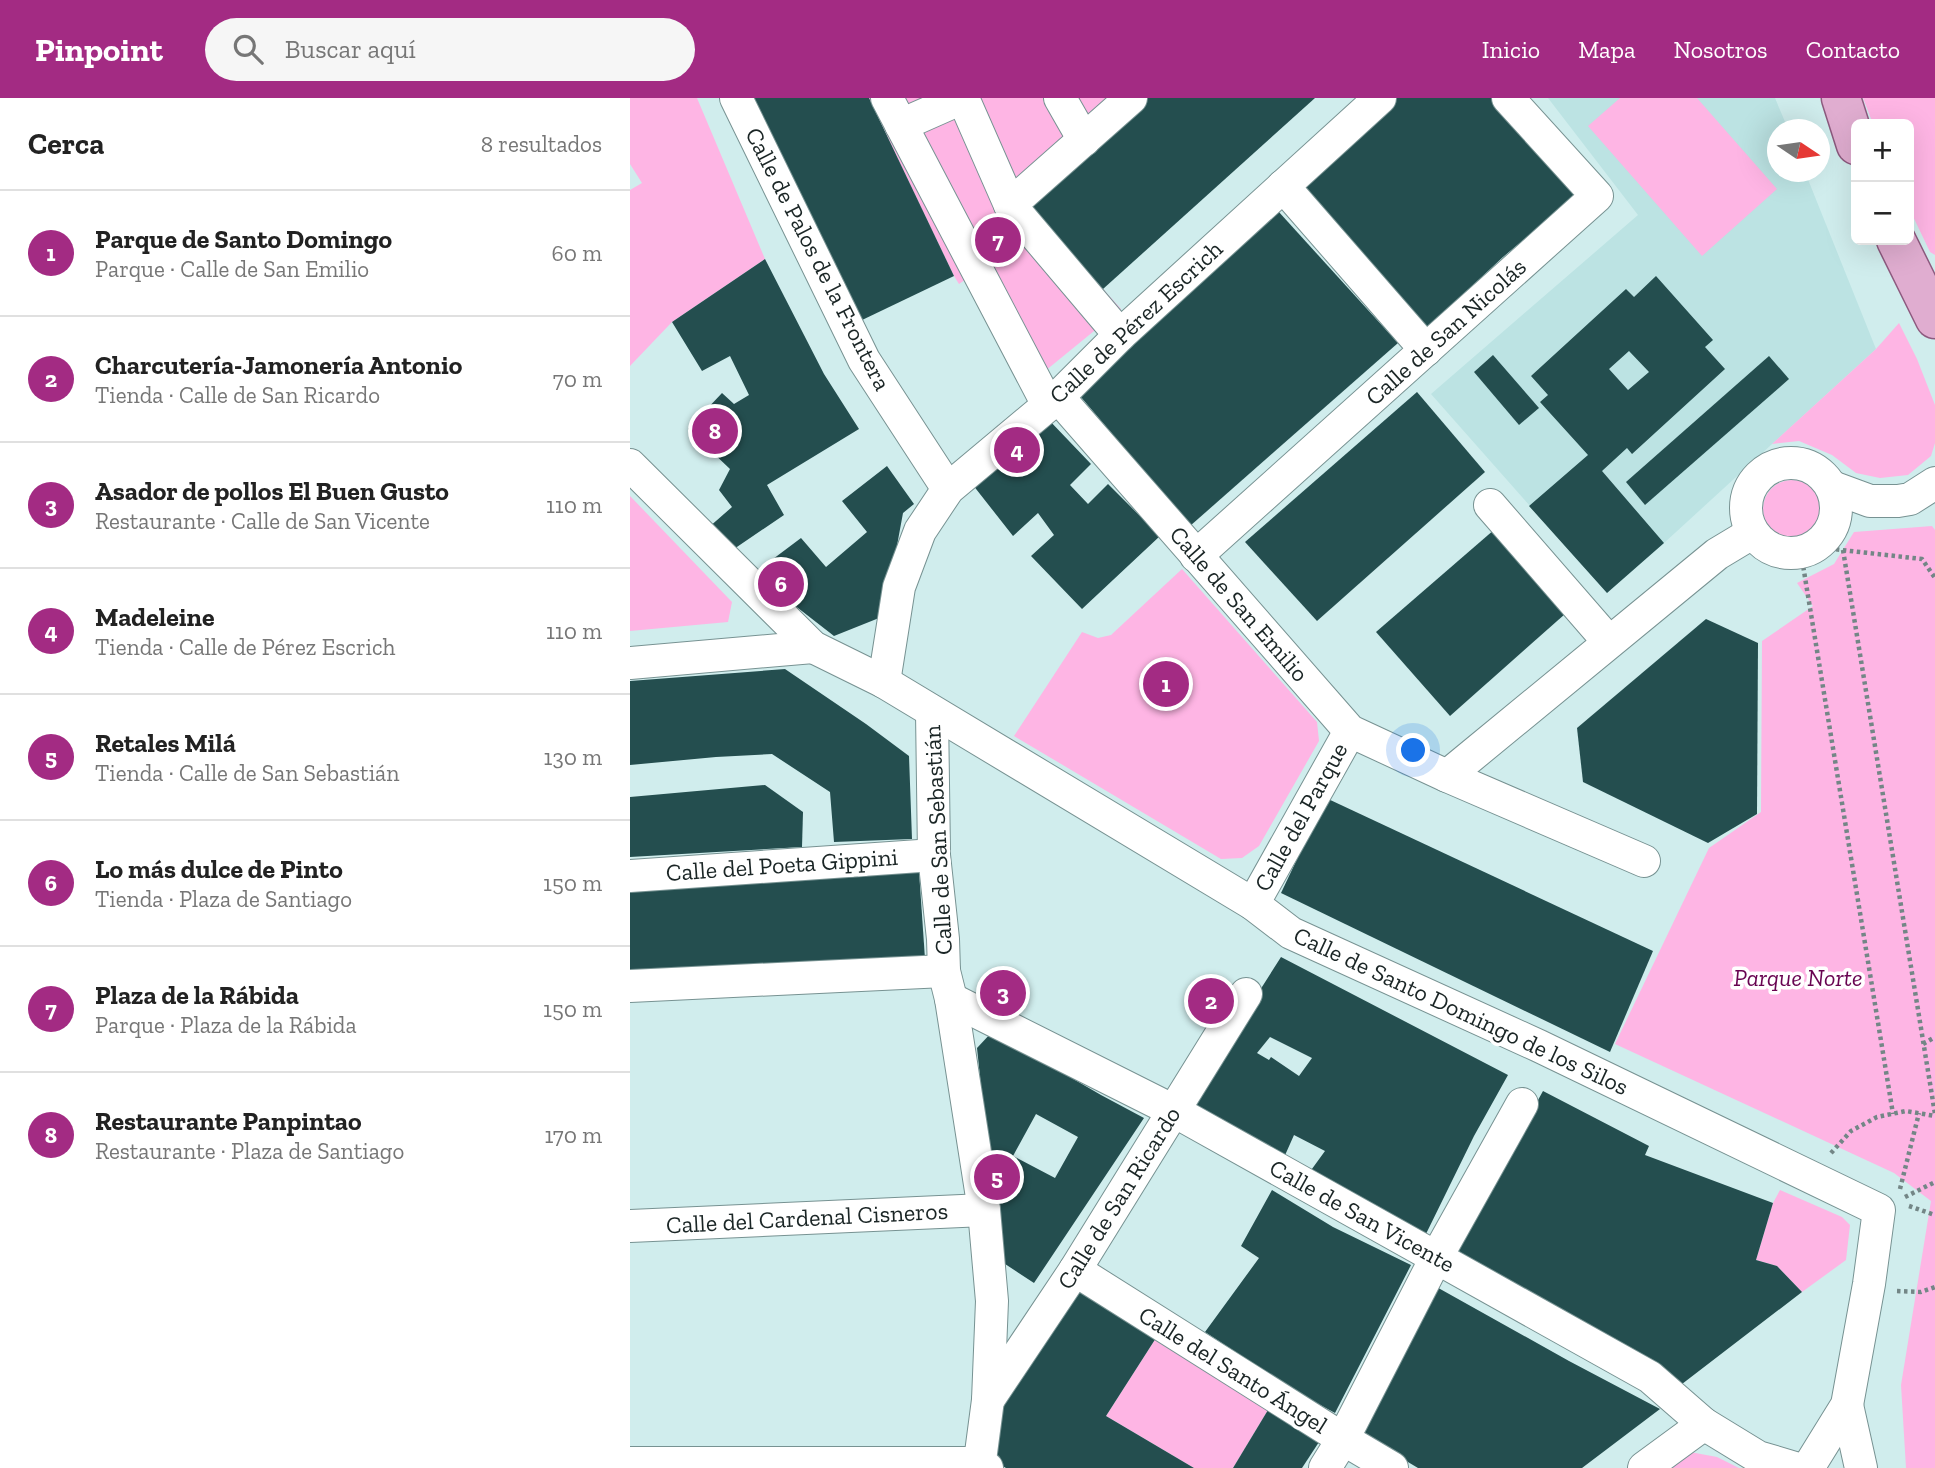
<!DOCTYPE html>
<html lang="es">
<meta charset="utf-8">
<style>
:root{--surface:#fff;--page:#f6f6f6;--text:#222;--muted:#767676;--line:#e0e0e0;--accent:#a32b83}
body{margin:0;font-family:"Zilla Slab",serif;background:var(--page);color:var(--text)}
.controls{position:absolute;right:21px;top:21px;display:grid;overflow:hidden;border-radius:10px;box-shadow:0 7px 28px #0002}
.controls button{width:63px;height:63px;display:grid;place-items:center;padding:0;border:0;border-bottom:2px solid var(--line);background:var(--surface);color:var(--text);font:35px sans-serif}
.compass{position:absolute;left:1137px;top:21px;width:63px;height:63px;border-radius:50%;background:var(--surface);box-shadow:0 7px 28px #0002;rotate:103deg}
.you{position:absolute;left:784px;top:653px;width:24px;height:24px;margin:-18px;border:5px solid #fff;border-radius:50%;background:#1a73e8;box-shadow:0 0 0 10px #1a73e833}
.badge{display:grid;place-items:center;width:46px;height:46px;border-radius:50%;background:var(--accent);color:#fff;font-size:23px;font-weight:700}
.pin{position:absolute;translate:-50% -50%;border:4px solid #fff;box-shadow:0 2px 7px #0006}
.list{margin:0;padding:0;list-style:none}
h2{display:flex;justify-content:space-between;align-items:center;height:91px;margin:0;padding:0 28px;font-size:30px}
h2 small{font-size:23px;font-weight:400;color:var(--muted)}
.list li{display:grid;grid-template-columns:46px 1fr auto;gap:21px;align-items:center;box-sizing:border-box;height:126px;padding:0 28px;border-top:2px solid var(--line)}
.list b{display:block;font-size:26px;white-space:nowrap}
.list p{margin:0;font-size:23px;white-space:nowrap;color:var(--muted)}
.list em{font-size:23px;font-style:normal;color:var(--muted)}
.icon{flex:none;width:38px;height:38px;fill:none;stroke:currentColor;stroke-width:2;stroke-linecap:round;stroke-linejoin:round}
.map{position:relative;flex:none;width:1305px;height:1370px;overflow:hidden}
header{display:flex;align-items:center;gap:42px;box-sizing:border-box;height:98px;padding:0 35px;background:var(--accent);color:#fff}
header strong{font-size:33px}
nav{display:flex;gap:38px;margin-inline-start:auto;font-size:24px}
.search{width:490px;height:63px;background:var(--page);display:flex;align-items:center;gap:18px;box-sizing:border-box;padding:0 24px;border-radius:38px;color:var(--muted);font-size:26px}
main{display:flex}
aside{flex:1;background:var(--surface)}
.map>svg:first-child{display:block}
.built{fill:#bce3e3}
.green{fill:#feb5e4}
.building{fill:#244e4f;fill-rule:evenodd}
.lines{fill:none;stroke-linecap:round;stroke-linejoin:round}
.minor-casing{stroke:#779292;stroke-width:34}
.major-casing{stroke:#8d5a7f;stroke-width:41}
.path{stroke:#738686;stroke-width:4.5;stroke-dasharray:3.5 3.5;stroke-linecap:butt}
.minor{stroke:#fff;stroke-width:32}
.major{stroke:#e0add0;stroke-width:38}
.labels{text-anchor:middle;stroke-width:7;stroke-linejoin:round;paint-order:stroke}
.street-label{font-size:24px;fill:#1a2525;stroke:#fff}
.park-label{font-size:24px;font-style:italic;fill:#680451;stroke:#fff}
</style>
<header>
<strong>Pinpoint</strong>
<div class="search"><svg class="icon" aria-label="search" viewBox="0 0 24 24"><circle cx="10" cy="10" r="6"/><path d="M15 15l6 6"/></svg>Buscar aquí</div>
<nav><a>Inicio</a><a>Mapa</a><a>Nosotros</a><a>Contacto</a></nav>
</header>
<main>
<aside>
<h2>Cerca<small>8 resultados</small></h2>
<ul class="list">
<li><span class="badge">1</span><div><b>Parque de Santo Domingo</b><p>Parque · Calle de San Emilio</p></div><em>60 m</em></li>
<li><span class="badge">2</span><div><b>Charcutería-Jamonería Antonio</b><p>Tienda · Calle de San Ricardo</p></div><em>70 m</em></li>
<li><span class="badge">3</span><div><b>Asador de pollos El Buen Gusto</b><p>Restaurante · Calle de San Vicente</p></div><em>110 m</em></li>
<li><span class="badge">4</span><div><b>Madeleine</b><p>Tienda · Calle de Pérez Escrich</p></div><em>110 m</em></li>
<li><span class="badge">5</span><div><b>Retales Milá</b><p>Tienda · Calle de San Sebastián</p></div><em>130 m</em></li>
<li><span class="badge">6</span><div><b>Lo más dulce de Pinto</b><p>Tienda · Plaza de Santiago</p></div><em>150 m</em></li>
<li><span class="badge">7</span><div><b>Plaza de la Rábida</b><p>Parque · Plaza de la Rábida</p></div><em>150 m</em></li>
<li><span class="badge">8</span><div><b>Restaurante Panpintao</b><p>Restaurante · Plaza de Santiago</p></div><em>170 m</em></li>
</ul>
</aside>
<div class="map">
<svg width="1305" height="1370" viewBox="0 0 1305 1370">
<rect width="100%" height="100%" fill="#d0eded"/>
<path class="built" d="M918 0H1145L1158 31 1148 32V74H1175L1246 251 1034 445 977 495 801 296 1008 117Z"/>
<g class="green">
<path d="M0 0H67L135 161 42 224 0 268V92L12 85 0 66Z"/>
<path d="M239 0H517L398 107 491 211 393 291 339 179 329 186 324 178Z"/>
<path d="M990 0H1067L1147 91 1072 158 958 28Z"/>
<path d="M1233 0H1305V157L1300 154 1279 110V26H1243Z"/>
<path d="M1269 225 1287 261 1305 307V345L1301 358 1278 377 1250 380 1226 375 1202 357 1169 343 1142 346 1246 251Z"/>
<circle cx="1162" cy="411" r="29"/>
<path d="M0 398 102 504 98 524 0 533Z"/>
<path d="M1302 428 1305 432V1370H1276L1271 1287 1301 1103 1264 1075 985 946 1079 750 1131 714 1132 543 1183 508 1167 485 1204 466 1224 434Z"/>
<path d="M552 471 687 624 689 643 629 748 612 760 591 761 384 638 452 534 468 540 481 537Z"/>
<path d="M1150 1092 1212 1119 1220 1127 1216 1162 1172 1194 1147 1168 1126 1162 1143 1105Z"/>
<path d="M526 1240 638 1312 603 1370H564L476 1318Z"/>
<path d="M1060 1354 1087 1359 1109 1370H1042Z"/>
</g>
<g class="building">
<path d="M123 0H239L324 178 230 223Z"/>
<path d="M517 0H685L473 191 398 107Z"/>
<path d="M760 0H864L947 97 873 159 795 232 667 89Z"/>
<path d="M648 113 768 245 560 428 445 292Z"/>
<path d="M135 161 194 276 229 331 137 387 154 417 101 453 78 430 102 409 89 392 100 371 58 331 92 295 104 306 119 297 100 258 72 273 42 224Z"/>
<path d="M1026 178 1083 242 1075 249 1095 271 1002 356 997 350 972 373 1034 445 977 495 899 408 958 357 910 304 918 297 901 278 996 191 1004 199ZM999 253 1019 274 998 292 979 271Z"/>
<path d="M863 257 909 310 889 327 844 274Z"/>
<path d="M1139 258 1159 281 1015 407 996 384Z"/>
<path d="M787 294 855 374 687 523 615 444Z"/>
<path d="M417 320 461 366 440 387 458 406 478 386 530 438 452 511 401 458 424 437 408 415 383 438 339 382Z"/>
<path d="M257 368 284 406 273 415 254 518 204 538 128 479 143 461 171 440 196 469 237 434 212 403Z"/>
<path d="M865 431 935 516 820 618 746 534Z"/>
<path d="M1076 521 1128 545 1127 716 1078 745 953 684 947 630Z"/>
<path d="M155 571 236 626 279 658 282 741 204 744 200 694 142 656 86 659 0 667V583Z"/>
<path d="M135 687 173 714 172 749 0 759V699Z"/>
<path d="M696 700 1023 853 980 954 651 795Z"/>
<path d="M289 773 295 861 0 874V789Z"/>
<path d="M651 859 878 977 844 1038 793 1142 679 1075 695 1053 664 1037 652 1064 557 1007ZM640 939 682 960 669 978 641 959 639 962 627 955Z"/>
<path d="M362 934 471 997 514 1020 404 1185 369 1162 347 950ZM406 1016 448 1039 425 1080 383 1058Z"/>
<path d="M913 993 1019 1048 1015 1057 1143 1105 1126 1162 1147 1168 1172 1194 1052 1286 822 1158Z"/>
<path d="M642 1092 703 1129 781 1167 705 1315 670 1296 575 1234 629 1160 611 1148Z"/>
<path d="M803 1187 939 1263 1030 1311 952 1370H788L726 1333Z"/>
<path d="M445 1191 526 1240 476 1318 564 1370H376L360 1361 371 1305Z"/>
<path d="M638 1312 689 1344 672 1370H603Z"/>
</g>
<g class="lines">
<defs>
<g id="minor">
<path d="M106 0 234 262 318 391"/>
<path d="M257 0 418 307"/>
<path d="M333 0 380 107 490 237"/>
<path d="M430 0 454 42"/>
<path d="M271 27 332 0"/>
<path d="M653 88 796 252"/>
<path d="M380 107 501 0"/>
<path d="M428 299 720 633 817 678 1087 456 1122 435"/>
<circle cx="1161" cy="410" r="45"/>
<path d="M0 367 183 549 254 584 623 806 661 835 909 948 1249 1112 1239 1186 1217 1307 1178 1370"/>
<path d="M1202 389 1240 403H1268L1280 401 1305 385"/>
<path d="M860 407 979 544"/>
<path d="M566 458 967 98 878 0"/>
<path d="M0 565 183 549"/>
<path d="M254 584 269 489 290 433 318 391 428 299 490 237 750 0"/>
<path d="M302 614 304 757 313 841 314 873 321 901 354 1112 362 1203 358 1302 349 1370"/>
<path d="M817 678 1014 763"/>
<path d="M0 778 304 757"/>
<path d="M623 806 720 633"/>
<path d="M0 888 314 873"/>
<path d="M321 901 544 1013 1020 1279 1074 1326 1128 1359 1165 1370"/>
<path d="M0 1128 354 1112"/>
<path d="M445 1172 713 1341 762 1370"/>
<path d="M358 1302 445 1172 616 896"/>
<path d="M1217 1307 1231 1370"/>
<path d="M0 1365H349L357 1370"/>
<path d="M695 1370 713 1341 806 1160 892 1006"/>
<path d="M1014 1370 1074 1326"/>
</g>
<g id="major">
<path d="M1211 0 1226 47"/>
<path d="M1266 142 1305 221"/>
</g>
</defs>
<use href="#minor" class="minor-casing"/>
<use href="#major" class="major-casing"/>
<g class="path">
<path d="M1185 449 1292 461 1305 480"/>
<path d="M1213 452 1305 1016"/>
<path d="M1171 455 1263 1016"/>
<path d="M1293 946 1305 939"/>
<path d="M1201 1055 1221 1033 1247 1019 1276 1013 1305 1018"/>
<path d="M1270 1091 1289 1015"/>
<path d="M1275 1099 1305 1084"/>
<path d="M1279 1108 1305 1117"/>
<path d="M1267 1193 1291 1194 1305 1189"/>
</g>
<use href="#minor" class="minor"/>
<use href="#major" class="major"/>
</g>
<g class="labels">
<g class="street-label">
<text transform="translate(188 161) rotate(63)" y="8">Calle de Palos de la Frontera</text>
<text transform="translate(506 224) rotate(-43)" y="8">Calle de Pérez Escrich</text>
<text transform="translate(816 234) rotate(-42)" y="8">Calle de San Nicolás</text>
<text transform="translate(609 506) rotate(49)" y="8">Calle de San Emilio</text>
<text transform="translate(671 719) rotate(-61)" y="8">Calle del Parque</text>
<text transform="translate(308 742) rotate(-93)" y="8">Calle de San Sebastián</text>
<text transform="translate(152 767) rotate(-4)" y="8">Calle del Poeta Gippini</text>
<text transform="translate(831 913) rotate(25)" y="8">Calle de Santo Domingo de los Silos</text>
<text transform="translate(489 1100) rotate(-58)" y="8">Calle de San Ricardo</text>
<text transform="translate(732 1118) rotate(29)" y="8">Calle de San Vicente</text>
<text transform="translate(177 1120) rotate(-3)" y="8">Calle del Cardenal Cisneros</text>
<text transform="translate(603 1272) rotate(32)" y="8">Calle del Santo Ángel</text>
</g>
<g class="park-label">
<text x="1168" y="888">Parque Norte</text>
</g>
</g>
</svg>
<div class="controls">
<button>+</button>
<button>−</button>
</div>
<svg class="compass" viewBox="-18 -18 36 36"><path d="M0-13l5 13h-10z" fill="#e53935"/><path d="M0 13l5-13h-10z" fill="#767676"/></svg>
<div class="you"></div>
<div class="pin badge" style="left:536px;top:586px">1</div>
<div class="pin badge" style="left:581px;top:903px">2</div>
<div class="pin badge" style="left:373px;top:895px">3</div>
<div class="pin badge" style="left:387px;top:352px">4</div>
<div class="pin badge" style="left:367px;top:1079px">5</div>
<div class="pin badge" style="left:151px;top:486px">6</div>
<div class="pin badge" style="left:368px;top:142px">7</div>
<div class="pin badge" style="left:85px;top:333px">8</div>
</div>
</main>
